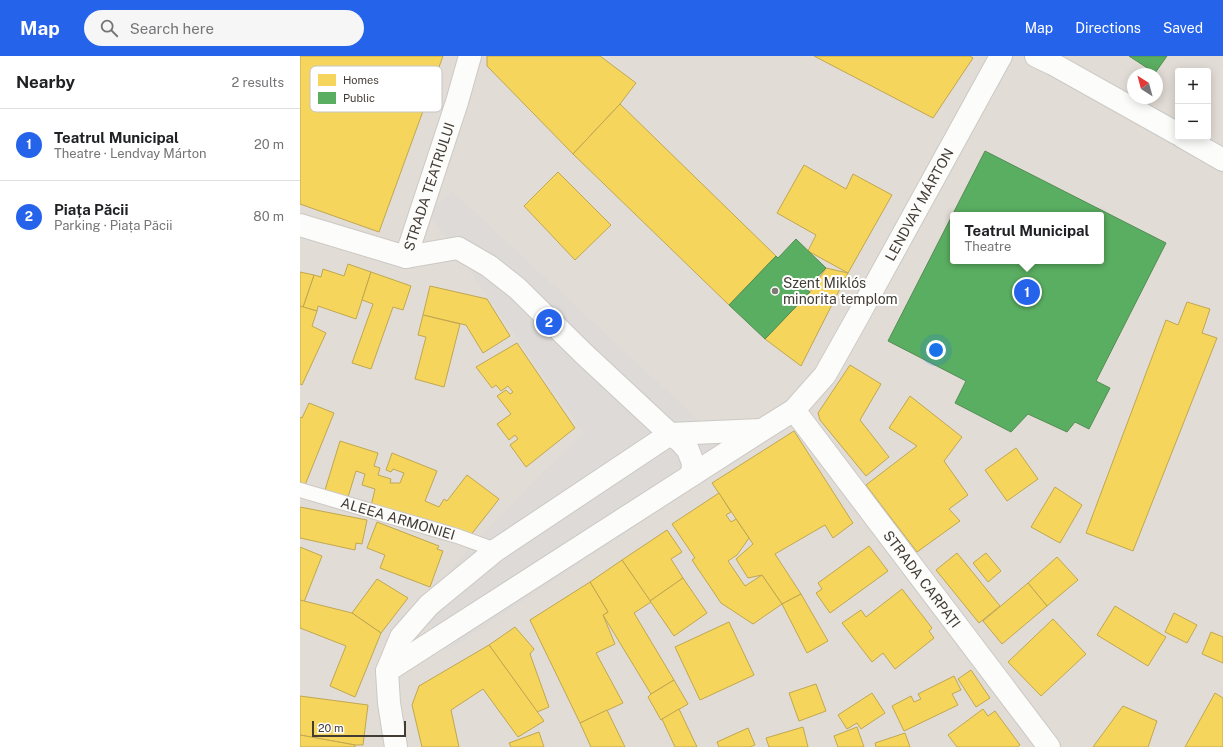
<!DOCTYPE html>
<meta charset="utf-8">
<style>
:root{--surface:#fff;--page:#f6f6f6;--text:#202124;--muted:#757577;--line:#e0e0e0;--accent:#2563eb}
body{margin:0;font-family:"Public Sans",sans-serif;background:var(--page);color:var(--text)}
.controls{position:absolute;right:12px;top:12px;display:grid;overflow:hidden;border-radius:4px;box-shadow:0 2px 10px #0003}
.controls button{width:36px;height:36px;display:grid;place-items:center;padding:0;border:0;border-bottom:1px solid var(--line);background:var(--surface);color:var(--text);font:20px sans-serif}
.compass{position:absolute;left:827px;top:12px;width:36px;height:36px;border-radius:50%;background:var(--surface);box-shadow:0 2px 10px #0003;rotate:324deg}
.scale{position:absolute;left:12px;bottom:10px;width:94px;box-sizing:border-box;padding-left:4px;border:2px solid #433c35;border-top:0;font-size:11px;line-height:14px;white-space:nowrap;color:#433c35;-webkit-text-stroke:3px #fff;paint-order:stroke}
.you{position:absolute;left:636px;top:294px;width:14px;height:14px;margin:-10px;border:3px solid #fff;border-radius:50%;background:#1a73e8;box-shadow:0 0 0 6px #1a73e833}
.badge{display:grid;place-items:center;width:26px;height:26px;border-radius:50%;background:var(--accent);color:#fff;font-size:13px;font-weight:700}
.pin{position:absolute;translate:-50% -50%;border:2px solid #fff;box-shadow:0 1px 4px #0006}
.popup{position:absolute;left:650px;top:156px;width:154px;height:52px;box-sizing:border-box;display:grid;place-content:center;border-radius:4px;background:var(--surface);filter:drop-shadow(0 1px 3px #0005);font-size:13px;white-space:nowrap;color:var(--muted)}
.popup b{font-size:15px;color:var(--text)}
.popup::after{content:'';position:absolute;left:50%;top:100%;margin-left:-8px;border:8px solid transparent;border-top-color:var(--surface)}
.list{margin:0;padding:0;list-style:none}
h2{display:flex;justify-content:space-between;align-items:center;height:52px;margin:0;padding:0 16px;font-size:17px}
h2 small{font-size:13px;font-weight:400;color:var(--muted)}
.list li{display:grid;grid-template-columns:26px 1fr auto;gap:12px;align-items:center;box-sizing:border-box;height:72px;padding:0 16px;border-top:1px solid var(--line)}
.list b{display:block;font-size:15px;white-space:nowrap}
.list p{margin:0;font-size:13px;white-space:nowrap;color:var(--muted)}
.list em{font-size:13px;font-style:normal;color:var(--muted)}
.icon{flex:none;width:22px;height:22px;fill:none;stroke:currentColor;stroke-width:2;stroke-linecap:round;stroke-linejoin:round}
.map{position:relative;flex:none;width:923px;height:691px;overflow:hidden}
header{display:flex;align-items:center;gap:24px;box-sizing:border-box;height:56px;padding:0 20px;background:var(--accent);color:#fff}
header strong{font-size:19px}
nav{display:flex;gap:22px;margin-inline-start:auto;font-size:14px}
.search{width:280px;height:36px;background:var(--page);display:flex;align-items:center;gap:10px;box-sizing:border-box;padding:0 14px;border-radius:22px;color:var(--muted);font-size:15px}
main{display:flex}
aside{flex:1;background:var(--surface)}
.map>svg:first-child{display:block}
.residential{fill:#e1dcd5;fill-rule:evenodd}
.parking{fill:#dddad7}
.homes{fill:#f6d55c;stroke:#c0a750}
.public{fill:#5aae61;stroke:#538c54;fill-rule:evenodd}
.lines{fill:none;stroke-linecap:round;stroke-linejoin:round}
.service-casing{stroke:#ccc9c5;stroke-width:16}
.minor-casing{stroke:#ccc9c5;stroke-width:24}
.service{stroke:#fcfcfb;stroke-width:14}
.minor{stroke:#fcfcfb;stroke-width:22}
.poi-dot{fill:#7f7973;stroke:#fff;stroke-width:1.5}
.labels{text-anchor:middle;stroke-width:4;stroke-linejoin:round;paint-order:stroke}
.street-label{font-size:14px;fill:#433c35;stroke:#fff}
.poi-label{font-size:14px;fill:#433c35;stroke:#fff;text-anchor:start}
.key{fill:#fff;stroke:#c7c4c2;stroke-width:1}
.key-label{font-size:11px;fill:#433c35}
</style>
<header>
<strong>Map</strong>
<div class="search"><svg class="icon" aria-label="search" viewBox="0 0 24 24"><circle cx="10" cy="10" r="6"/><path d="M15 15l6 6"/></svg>Search here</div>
<nav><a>Map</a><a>Directions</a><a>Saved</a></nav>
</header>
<main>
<aside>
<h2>Nearby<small>2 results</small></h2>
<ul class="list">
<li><span class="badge">1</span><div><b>Teatrul Municipal</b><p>Theatre · Lendvay Márton</p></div><em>20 m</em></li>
<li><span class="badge">2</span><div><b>Piața Păcii</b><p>Parking · Piața Păcii</p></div><em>80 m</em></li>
</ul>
</aside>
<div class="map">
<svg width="923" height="691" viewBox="0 0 923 691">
<rect width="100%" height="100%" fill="#eeebe7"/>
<path class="residential" d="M0 0H923V691H0ZM878 15H908V81H878ZM833 18H857V42H833ZM653 159H801V205H653Z"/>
<path class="parking" d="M152 135 439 402 147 595 120 553 172 488 283 376 129 157Z"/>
<g class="homes">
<path d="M0 0H143L79 176 0 148Z"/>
<path d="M187 0H300L336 27 320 48 273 98 187 10Z"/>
<path d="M514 0H670L673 2 633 62Z"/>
<path d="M320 48 476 200 429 249 273 98Z"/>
<path d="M504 109 546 133 553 118 592 139 548 217 508 195 516 179 477 157Z"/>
<path d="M258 116 311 169 275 204 224 150Z"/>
<path d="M48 208 71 216 56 263 18 250 17 255 3 251 14 219 21 221 23 213 44 220Z"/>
<path d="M526 212 548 217 501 310 465 283 510 236Z"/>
<path d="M0 216 14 219 3 251 0 250Z"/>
<path d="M71 216 111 230 103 254 93 251 71 313 52 307 73 248 62 244Z"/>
<path d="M130 230 187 243 210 280 183 297 166 269 123 259Z"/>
<path d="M887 246 910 253 902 277 917 282 833 495 786 477 866 264 878 269Z"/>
<path d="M0 250 17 255 12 270 26 277 2 329 0 328Z"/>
<path d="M123 259 160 268 144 331 115 323 126 281 118 279Z"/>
<path d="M217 287 275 372 226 411 210 389 218 383 215 379 209 384 197 368 211 358 197 340 206 334 210 338 213 336 208 330 201 335 196 329 192 332 176 311Z"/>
<path d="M550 309 581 328 560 364 589 401 566 420 520 364 518 357Z"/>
<path d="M610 340 662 381 644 405 668 439 649 453 660 465 617 496 566 429 617 390 589 372Z"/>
<path d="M9 347 34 357 5 429 0 427V361L2 362Z"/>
<path d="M494 375 553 467 533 482 525 469 475 498 501 538 482 548 462 519 448 522 436 503 453 488 412 427Z"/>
<path d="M40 385 78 397 74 410 80 412 78 419 91 423 90 427H100L104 417 93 413 91 416 86 414 92 397 137 415 125 445 139 451 144 443 147 445 167 419 199 443 170 480 71 450 75 433 62 429 65 418 56 415 48 441 25 434Z"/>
<path d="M716 392 738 423 707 445 685 414Z"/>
<path d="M755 431 782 449 760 487 731 471Z"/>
<path d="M419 437 431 456 426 459 431 466 436 463 449 482 437 499 428 505 445 530 462 519 482 548 453 568 421 547 392 504 395 502 372 468Z"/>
<path d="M0 451 67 464 62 488 56 487 55 494 0 482Z"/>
<path d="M77 466 139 490 137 493 143 495 130 531 80 512 85 499 67 492Z"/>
<path d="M367 474 382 496 371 503 383 522 350 545 322 504Z"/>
<path d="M569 490 588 515 530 557 516 537 522 533 518 527Z"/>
<path d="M0 491 22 500 4 546 0 544Z"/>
<path d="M657 497 700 550 679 567 636 514Z"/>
<path d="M686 497 701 515 688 526 673 507Z"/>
<path d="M757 501 778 524 747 550 728 527Z"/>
<path d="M322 504 351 546 334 557 374 624 351 638 303 559 308 556 290 526Z"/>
<path d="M383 522 407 557 374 580 350 545Z"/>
<path d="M77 523 108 542 81 577 52 557Z"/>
<path d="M290 526 308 556 303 559 315 588 296 597 323 647 280 667 230 564Z"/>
<path d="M728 527 747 550 702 588 683 565Z"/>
<path d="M602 533 632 572 629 575 634 582 595 613 583 597 572 606 542 567 561 554 566 561Z"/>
<path d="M501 538 528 585 507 597 482 548Z"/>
<path d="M0 544 52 557 81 577 55 641 30 630 46 590 0 572Z"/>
<path d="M815 550 866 581 848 610 797 579Z"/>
<path d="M874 557 897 569 887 587 865 576Z"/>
<path d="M753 563 786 598 741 640 708 606Z"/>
<path d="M429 566 454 619 400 644 375 591Z"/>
<path d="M215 571 234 593 230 598 249 651 237 656 189 589Z"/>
<path d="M911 576 923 581V607L902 598Z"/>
<path d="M189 589 244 665 218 681 183 633 151 654 159 691H122L112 649 119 630Z"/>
<path d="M671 614 690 642 676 651 658 623Z"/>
<path d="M654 620 661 634 652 638 658 649 604 675 592 650 611 640 614 646 621 643 618 638Z"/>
<path d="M374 624 388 648 361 664 348 641 351 638Z"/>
<path d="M516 628 526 655 499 665 489 637Z"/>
<path d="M572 637 585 657 561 673 557 667 547 673 538 659Z"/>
<path d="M915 637 923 642V691H885Z"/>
<path d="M0 640 68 649 63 689H55L0 679Z"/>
<path d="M823 650 857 665 848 691H793Z"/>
<path d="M379 653 397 691H375L362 663Z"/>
<path d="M683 653 688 660 695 655 720 689 717 691H657L648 679Z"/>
<path d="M307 654 325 691H291L280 667Z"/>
<path d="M503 671 508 691H469L466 682Z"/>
<path d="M557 671 564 691H538L534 680Z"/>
<path d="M448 672 455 689 450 691H419L417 686Z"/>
<path d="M239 676 244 691H211L209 687Z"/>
<path d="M605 677 610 691H576L575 687Z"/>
<path d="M0 679 55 689V691H0Z"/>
</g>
<g class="public">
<path d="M829 0H867L855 17Z"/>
<path d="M685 95 866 187 796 325 810 332 789 373 775 366 767 376 728 358 711 376 655 347 666 325 588 285ZM653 159H801V205H653Z"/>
<path d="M496 183 526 212 506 233 510 236 465 283 429 249 476 200 478 202Z"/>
</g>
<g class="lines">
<defs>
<g id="service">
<path id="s1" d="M0 434 157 480 196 494"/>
</g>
<g id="minor">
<path d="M736 0 753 8 878 78"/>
<path d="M883 81 923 104"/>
<path d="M0 169 106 201 158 192 189 210 217 232 283 297 342 352 370 378 380 385 388 394 393 407 392 419"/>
<path id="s2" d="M106 201 157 46 170 0"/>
<path id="s3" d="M494 354 749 691"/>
<path id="s4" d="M87 615 462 374 494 354 525 319 557 262 701 0"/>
<path d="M96 691 89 647 87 615 101 581 129 549 196 494 370 378 461 374"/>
</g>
</defs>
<use href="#service" class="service-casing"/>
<use href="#minor" class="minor-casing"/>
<use href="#service" class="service"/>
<use href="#minor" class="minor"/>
</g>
<circle class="poi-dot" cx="475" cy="235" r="4"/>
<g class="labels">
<g class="street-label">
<text dy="5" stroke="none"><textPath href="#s2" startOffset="74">STRADA TEATRULUI</textPath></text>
<text dy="5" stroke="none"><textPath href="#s4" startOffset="725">LENDVAY MÁRTON</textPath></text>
<text dy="5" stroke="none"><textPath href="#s1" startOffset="102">ALEEA ARMONIEI</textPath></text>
<text dy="5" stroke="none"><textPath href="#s3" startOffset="212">STRADA CARPAȚI</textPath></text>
</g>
<g class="poi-label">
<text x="483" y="232">Szent Miklós<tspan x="483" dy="16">minorita templom</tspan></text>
</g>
</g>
<rect x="10" y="10" width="132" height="46" rx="6" class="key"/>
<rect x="18" y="18" width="18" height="12" fill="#f6d55c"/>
<rect x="18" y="36" width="18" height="12" fill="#5aae61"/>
<g class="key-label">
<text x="43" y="28">Homes</text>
<text x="43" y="46">Public</text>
</g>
</svg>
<div class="controls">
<button>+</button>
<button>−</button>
</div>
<svg class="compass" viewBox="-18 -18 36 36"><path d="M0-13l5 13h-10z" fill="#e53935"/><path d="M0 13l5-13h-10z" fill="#757577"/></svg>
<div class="scale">20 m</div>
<div class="you"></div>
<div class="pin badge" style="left:727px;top:236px">1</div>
<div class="popup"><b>Teatrul Municipal</b>Theatre</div>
<div class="pin badge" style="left:249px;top:266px">2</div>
</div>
</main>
